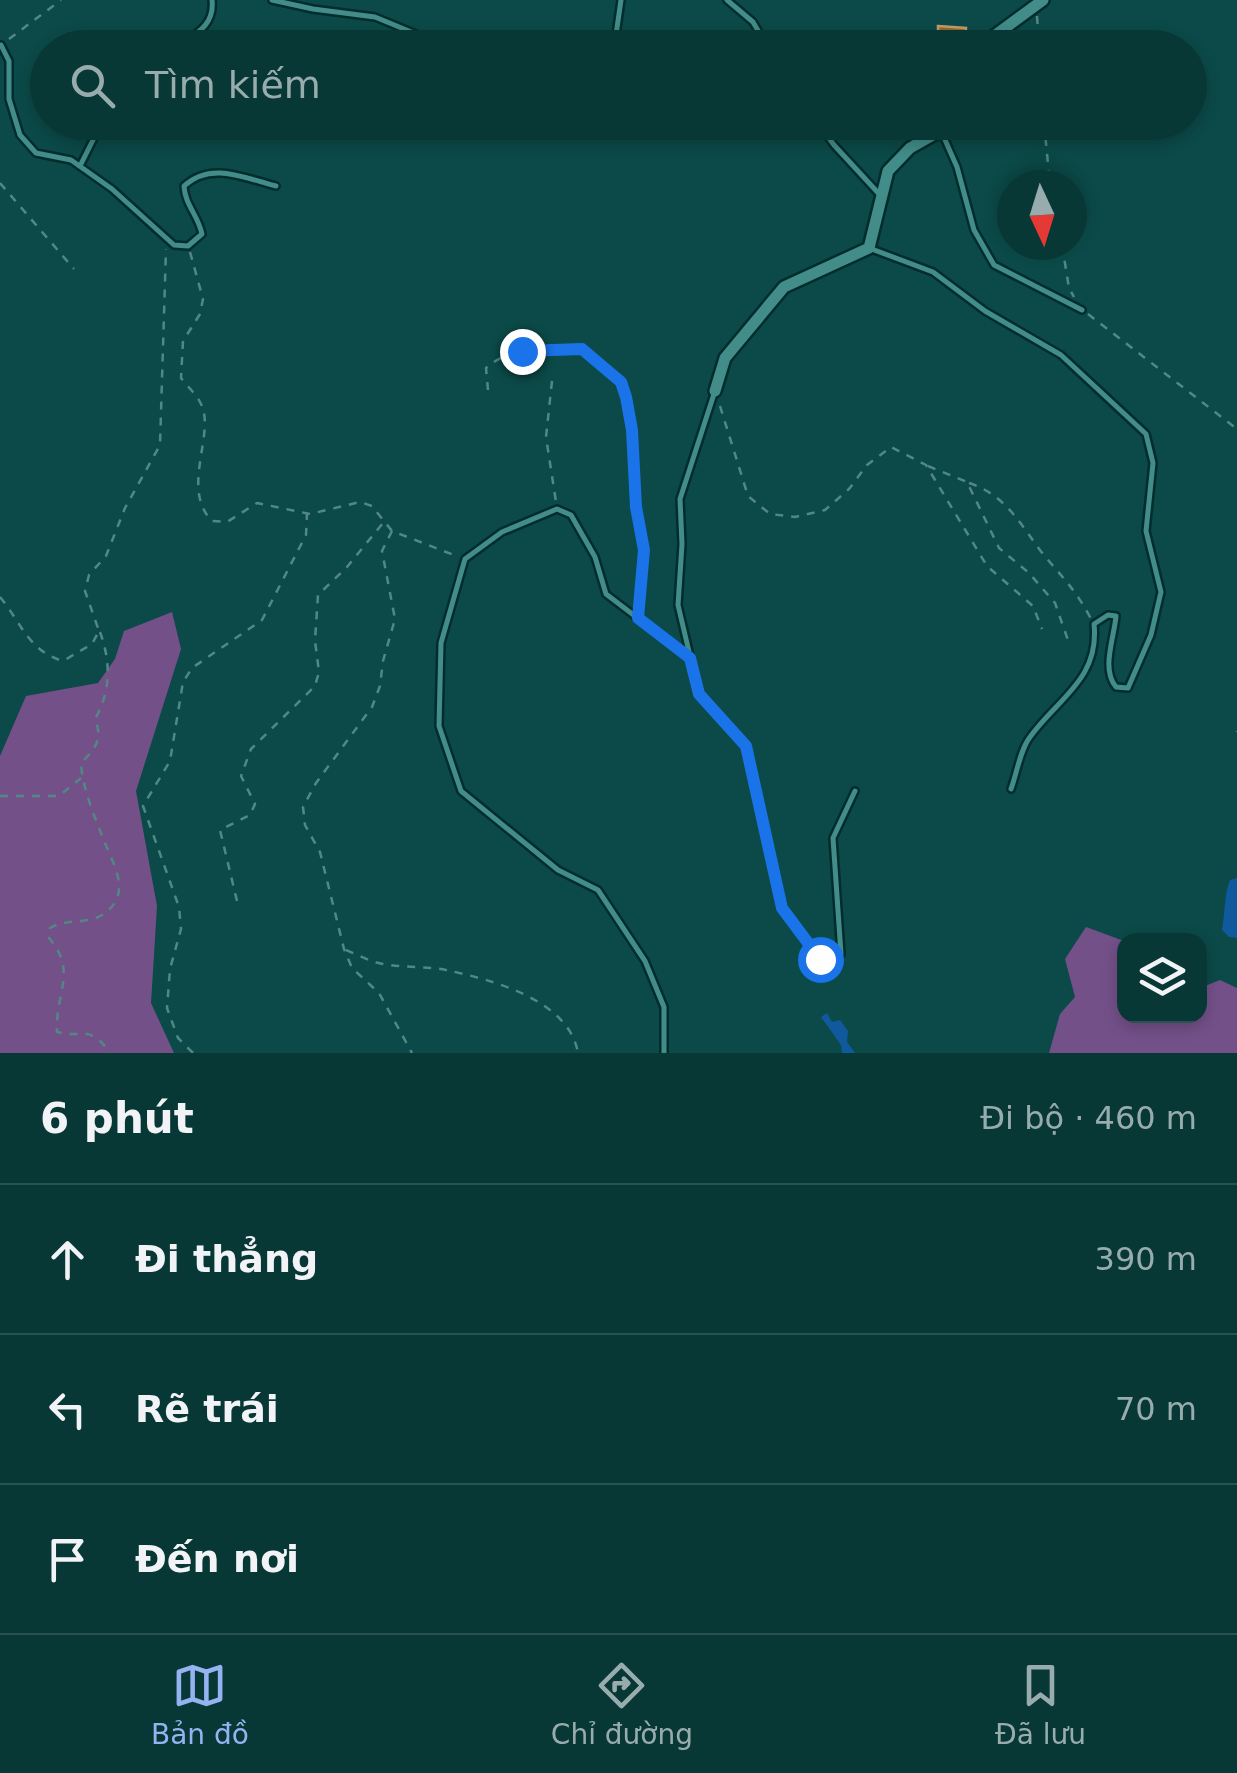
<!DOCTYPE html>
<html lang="vi">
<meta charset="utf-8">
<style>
:root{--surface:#083836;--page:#164342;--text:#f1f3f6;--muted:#98acad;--line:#295251;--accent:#95b2f1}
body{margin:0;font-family:"DejaVu Sans",sans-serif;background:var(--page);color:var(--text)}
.controls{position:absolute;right:30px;bottom:30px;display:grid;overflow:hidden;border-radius:20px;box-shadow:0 5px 15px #0003}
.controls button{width:90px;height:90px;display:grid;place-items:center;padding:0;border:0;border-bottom:2px solid var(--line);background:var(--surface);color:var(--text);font:50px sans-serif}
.compass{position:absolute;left:997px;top:170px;width:90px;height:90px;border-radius:50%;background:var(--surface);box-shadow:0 5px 15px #0003;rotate:176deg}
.stop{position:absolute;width:30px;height:30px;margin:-22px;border:8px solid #1a73e8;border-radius:50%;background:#fff}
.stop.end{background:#1a73e8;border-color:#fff;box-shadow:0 2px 10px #0008}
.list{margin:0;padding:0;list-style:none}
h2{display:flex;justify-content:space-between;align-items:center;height:130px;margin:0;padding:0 40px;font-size:42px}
h2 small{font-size:32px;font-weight:400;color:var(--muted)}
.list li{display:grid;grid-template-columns:65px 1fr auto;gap:30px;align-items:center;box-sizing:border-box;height:150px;padding:0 40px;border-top:2px solid var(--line)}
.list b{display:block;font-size:38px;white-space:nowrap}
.list em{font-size:32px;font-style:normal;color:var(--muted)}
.icon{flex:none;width:55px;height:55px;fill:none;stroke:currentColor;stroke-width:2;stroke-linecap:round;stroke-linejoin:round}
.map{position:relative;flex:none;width:1237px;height:1053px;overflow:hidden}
.search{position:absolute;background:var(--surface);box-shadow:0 5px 15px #0003;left:30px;right:30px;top:30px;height:110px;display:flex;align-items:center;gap:25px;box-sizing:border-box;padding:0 35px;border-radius:55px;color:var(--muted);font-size:38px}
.sheet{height:580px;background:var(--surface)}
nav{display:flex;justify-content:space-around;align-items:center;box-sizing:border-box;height:140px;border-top:2px solid var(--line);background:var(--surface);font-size:28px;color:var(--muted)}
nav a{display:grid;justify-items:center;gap:5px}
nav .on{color:var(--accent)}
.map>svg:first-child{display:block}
.green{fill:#745089}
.water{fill:#11599d}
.building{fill:#986823;stroke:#c09b6f;stroke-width:2.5}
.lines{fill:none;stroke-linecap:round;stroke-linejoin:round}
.service-casing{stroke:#032d2c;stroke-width:10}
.minor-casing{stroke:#032d2c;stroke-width:16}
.path{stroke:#528785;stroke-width:2.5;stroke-dasharray:8 8;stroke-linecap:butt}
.service{stroke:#428c89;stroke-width:5}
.minor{stroke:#428c89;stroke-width:11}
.route{stroke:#1a73e8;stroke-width:12}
</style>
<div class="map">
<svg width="1237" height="1053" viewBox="0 0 1237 1053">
<rect width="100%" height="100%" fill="#0b4a48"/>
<g class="green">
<path d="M172 612 181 649 136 791 157 906 151 1003 174 1053H0V756L26 696 98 683 115 659 124 631Z"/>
<path d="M1086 927 1124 941V1016H1200V988L1220 980 1237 988V1053H1049L1060 1014 1075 997 1065 959Z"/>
</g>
<g class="water">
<path d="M1237 878V938L1229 937 1222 930C1225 914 1224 895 1230 880Z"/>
<path d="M827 1013 832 1022 840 1020 848 1031 847 1042 855 1053H842L841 1045 821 1017Z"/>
</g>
<path class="building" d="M938 26 966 28 965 39 938 38Z"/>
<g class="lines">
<defs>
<g id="service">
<path d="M272 0 313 9 375 17 433 41 508 44 514 48"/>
<path d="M727 0 753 22 768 48"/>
<path d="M1 45 9 61V99L20 135 36 153 71 160 112 189 174 245 188 246 202 234C198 215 185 205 184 186 211 161 244 178 276 186"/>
<path d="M176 48C195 34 215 26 212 0"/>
<path d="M605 48 616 35 621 0"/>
<path d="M817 122 834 145 881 196"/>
<path d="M942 133 957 167 974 230 994 265 1082 310"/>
<path d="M80 166 102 122"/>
<path d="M869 248 933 272 985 311 1061 355 1146 434 1153 463 1146 531 1161 592 1151 635 1128 688 1116 687C1101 669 1114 639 1116 616L1108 615 1094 624C1100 679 1057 699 1030 737 1020 750 1017 773 1011 789"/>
<path d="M714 394 680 499 682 544 678 605 699 694 746 746 783 908 819 959 841 954 833 838 855 791"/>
<path d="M664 1053V1007L645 961 598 890 558 870 461 791 439 726 441 643 465 559 502 532 557 509 571 515 595 557 606 594 690 658"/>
</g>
<g id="minor">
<path d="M978 48 1043 0"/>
<path d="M715 391 725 358 784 287 869 248 888 171 910 148 940 131 943 122"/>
</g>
</defs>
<use href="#service" class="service-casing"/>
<use href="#minor" class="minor-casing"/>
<g class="path">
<path d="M1037 16 1039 48"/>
<path d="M9 39 61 0"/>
<path d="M1044 122 1050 185"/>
<path d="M0 183 74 269"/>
<path d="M1062 245 1069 288 1074 297"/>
<path d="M190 252 203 299 200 314 183 341 181 378C187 386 197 395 201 404 216 433 180 489 212 521L227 522 257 503 310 514 360 502 372 506 392 531 459 557"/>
<path d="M1088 314 1237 429"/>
<path d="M552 381 546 437 556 502"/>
<path d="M488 390 486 368C513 344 548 352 582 349L621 382 626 397 632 430V472L644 550 639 606"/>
<path d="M720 406 748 496 770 514 795 517 825 510 849 489 867 465 891 447 926 465 987 566 1033 606 1042 629"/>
<path d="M928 466 967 482 999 548 1029 573 1055 603 1070 646"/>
<path d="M969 483C1006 495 1020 524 1043 554 1063 578 1076 590 1091 619"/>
<path d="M392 531 382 551 395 619 383 661 380 686 372 707 316 783 303 807 305 825 320 852 344 949 352 968 379 993 412 1053"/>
<path d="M0 597C21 622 28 651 63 661L92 644 99 631 85 591 89 575 106 556 125 508 160 445 166 249"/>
<path d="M100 632C111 662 111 691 95 719 103 739 96 748 81 763 82 786 94 816 103 838 113 864 134 895 102 915 85 925 67 918 50 928L49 938C78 972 55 992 57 1032 84 1039 89 1023 110 1053"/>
<path d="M1237 732V731"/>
<path d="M0 796H59L81 778"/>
<path d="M237 901 220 830 250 815 255 804 241 776 251 749 315 686 319 672 315 641 318 595 347 567 383 523"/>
<path d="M346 950C358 955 371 962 383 964 404 968 426 966 446 970 493 980 569 1000 578 1053"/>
<path d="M193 1053 178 1038 167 1008 170 969 181 929 179 907 143 806 170 761 183 682 192 668 262 620 306 535 307 514"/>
</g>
<use href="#service" class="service"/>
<use href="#minor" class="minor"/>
</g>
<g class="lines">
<path class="route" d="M522 351 582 349 621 382 626 397 632 430 636 507 644 550 638 618 690 658 699 694 746 746 782 908 820 959"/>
</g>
</svg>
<div class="controls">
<button><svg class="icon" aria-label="layers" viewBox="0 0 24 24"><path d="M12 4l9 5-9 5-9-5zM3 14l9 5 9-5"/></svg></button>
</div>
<svg class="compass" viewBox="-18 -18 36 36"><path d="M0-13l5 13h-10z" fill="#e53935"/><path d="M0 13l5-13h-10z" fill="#98acad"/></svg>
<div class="stop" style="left:820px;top:959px"></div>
<div class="stop end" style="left:522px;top:351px"></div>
<div class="search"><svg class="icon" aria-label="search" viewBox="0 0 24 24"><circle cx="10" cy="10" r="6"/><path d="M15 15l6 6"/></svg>Tìm kiếm</div>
</div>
<section class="sheet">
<h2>6 phút<small>Đi bộ · 460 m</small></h2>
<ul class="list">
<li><svg class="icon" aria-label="ahead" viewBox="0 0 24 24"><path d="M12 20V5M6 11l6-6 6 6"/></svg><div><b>Đi thẳng</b></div><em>390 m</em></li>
<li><svg class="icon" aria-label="left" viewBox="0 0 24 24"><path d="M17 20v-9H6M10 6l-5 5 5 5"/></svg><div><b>Rẽ trái</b></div><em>70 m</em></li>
<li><svg class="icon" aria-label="arrive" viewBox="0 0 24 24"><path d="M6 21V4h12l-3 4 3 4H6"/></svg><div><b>Đến nơi</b></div></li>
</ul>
</section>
<nav>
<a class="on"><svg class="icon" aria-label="map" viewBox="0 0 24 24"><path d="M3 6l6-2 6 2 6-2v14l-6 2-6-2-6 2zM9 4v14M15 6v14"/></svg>Bản đồ</a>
<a><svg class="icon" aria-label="directions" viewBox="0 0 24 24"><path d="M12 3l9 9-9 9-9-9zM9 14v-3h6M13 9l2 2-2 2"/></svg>Chỉ đường</a>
<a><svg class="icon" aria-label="saved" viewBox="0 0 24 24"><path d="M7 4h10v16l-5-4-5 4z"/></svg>Đã lưu</a>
</nav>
